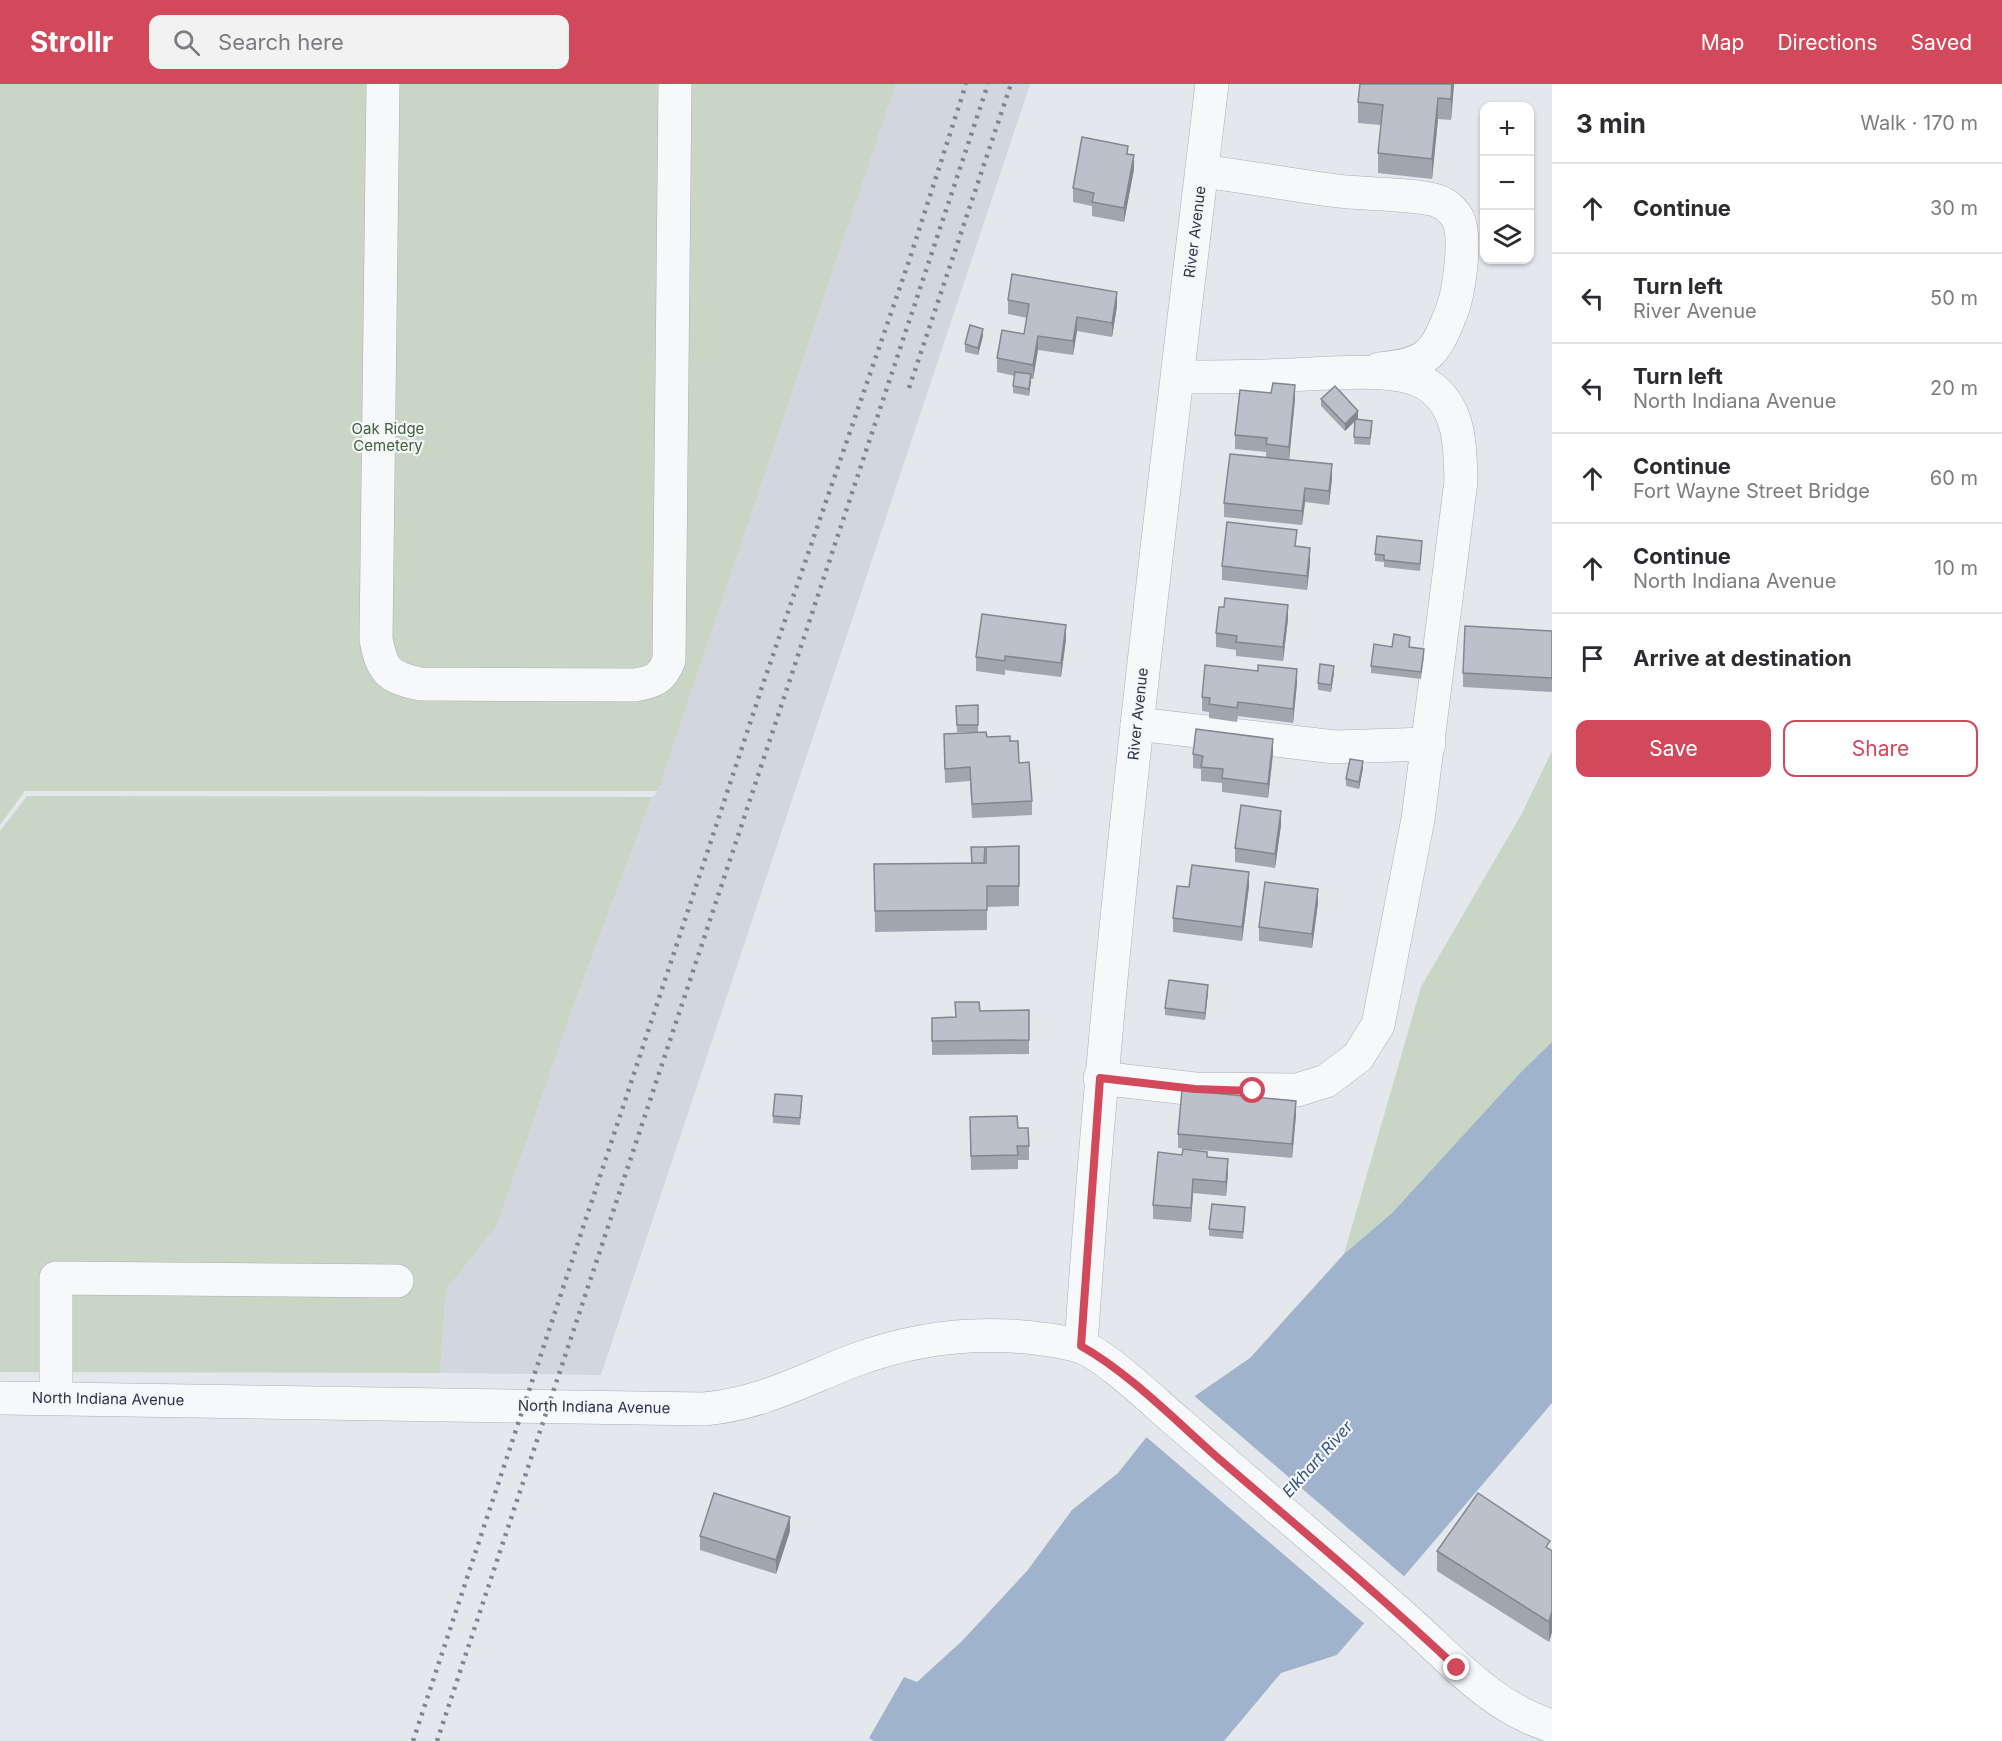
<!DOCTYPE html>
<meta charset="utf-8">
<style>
:root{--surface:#fff;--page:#f2f2f3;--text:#2b2b33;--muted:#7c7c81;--line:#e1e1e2;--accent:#d1495b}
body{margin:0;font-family:Inter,sans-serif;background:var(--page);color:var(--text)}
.controls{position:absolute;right:18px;top:18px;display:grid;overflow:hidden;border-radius:12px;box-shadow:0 2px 4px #0004}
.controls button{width:54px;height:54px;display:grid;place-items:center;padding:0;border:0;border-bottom:2px solid var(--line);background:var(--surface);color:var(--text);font:30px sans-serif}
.stop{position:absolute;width:18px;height:18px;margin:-14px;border:4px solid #d1495b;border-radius:50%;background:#fff}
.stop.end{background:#d1495b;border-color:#fff;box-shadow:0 2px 6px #0008}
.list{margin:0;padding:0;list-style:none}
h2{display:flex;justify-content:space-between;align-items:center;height:78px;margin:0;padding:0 24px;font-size:26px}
h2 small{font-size:20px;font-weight:400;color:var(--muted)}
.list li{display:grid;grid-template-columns:39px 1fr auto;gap:18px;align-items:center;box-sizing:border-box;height:90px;padding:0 24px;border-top:2px solid var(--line)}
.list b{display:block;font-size:22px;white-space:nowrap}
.list p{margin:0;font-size:20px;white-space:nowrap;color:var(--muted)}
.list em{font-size:20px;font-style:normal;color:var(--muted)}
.actions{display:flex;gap:12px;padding:18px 24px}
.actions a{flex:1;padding:14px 0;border:2px solid var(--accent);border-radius:12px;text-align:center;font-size:21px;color:var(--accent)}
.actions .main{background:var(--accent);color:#fff}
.icon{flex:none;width:33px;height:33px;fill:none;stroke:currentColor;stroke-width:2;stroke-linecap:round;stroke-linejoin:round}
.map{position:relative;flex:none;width:1552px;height:1657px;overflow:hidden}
header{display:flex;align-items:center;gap:36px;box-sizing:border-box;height:84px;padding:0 30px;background:var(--accent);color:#fff}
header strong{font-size:28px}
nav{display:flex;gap:33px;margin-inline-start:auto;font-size:21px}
.search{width:420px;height:54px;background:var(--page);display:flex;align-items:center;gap:15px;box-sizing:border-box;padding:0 21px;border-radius:12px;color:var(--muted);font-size:22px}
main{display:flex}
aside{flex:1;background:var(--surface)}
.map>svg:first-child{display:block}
.built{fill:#d2d6de}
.green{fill:#c9d6c5}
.water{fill:#9fb4cc}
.pier{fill:#e4e7ec}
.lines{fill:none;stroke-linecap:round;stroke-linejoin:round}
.minor-casing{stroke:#a9aeb7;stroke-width:34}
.minor{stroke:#f7f8fa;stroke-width:33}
.rail{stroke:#7d8696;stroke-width:4.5;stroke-dasharray:3 6;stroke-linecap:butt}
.wall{fill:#a1a5ae}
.shaded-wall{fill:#83868d}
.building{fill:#bbc0ca;stroke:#83868d;stroke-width:1.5}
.route{stroke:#d1495b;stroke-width:8}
.labels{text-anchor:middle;stroke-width:4.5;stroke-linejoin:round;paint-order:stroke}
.street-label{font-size:15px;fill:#2b3445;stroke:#f4f6f9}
.park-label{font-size:15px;fill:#3f6138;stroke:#f4f6f9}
.water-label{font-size:16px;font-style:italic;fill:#34527a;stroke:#f4f6f9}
</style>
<header>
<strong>Strollr</strong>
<div class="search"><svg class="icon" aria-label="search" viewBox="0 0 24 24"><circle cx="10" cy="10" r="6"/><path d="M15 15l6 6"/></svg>Search here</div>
<nav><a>Map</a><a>Directions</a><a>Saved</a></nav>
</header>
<main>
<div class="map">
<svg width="1552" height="1657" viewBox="0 0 1552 1657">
<rect width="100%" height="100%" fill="#e4e7ec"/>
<path class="built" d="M896 0H1030L601 1291 440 1289 446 1206 497 1141 577 912 652 713 658 707Z"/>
<g class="green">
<path d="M0 0H896L658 707H25L0 741Z"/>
<path d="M1552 667V958L1521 988 1392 1129 1344 1170 1421 903 1521 731Z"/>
<path d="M27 712 652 713 577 912 497 1141 446 1206 440 1289 0 1288V747Z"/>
</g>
<path class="water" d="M1552 958V1319L1337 1571 1281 1589 1224 1657H874L869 1654 904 1593 917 1598 962 1557 1027 1487 1072 1426 1118 1389 1160 1336 1250 1274 1344 1170 1392 1129 1521 988Z"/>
<path class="pier" d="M1192 1310 1406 1494 1366 1541 1144 1351 1158 1334Z"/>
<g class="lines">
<defs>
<g id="minor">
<path d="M383 0 376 555C382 587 388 593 420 600L635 601C653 598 662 595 669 576L675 0"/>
<path d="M1202 87C1247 93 1293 101 1338 107 1359 110 1428 110 1442 119 1447 121 1456 130 1458 135 1467 154 1459 210 1451 229 1434 273 1426 280 1379 285"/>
<path d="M1137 640 1335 663 1429 660"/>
<path d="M1100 994 1195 1005 1297 1006 1326 997 1358 973 1378 941 1418 735 1461 397C1460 364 1461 327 1432 304 1403 280 1325 290 1288 291 1252 293 1215 293 1178 293"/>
<path d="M1081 1262C1109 840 1162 420 1212 0"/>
<path d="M0 1314 704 1325C761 1320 803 1296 855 1276 906 1257 958 1249 1012 1252 1031 1253 1064 1257 1082 1263 1108 1273 1157 1321 1180 1340 1256 1406 1333 1470 1408 1537 1453 1577 1492 1624 1552 1642"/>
<path d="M56 1314V1194L397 1197"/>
</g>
</defs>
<use href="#minor" class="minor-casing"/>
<use href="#minor" class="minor"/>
<g class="rail">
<path d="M909 304 1011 0"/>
<path d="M413 1657 762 603 910 174 966 0"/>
<path d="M437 1657 988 0"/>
</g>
</g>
<g class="wall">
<path d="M1454 0 1451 36 1438 35 1432 95 1378 89V69L1381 41 1358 39V18Z"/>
<path d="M1128 70 1134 85 1124 138 1092 132V122L1073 118V104Z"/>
<path d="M1008 216 1117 222 1112 253 1077 247 1073 271 1038 266 1033 295H1031L1029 312 1013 309V302L1015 292 997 288V274L1024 250 1027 234 1008 230Z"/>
<path d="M983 252 978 271 965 268V260Z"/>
<path d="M1295 315 1289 375 1332 394 1329 421 1305 418 1302 441 1224 433V419L1266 373V368L1235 365V351Z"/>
<path d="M1321 315 1358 334 1357 336 1372 344 1370 361 1354 360 1355 337 1345 347 1321 322Z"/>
<path d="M1297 463 1310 478 1307 506 1222 496V482Z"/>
<path d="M1422 464 1420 487 1384 483V478L1375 477V470Z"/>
<path d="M1224 523 1288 535 1283 577 1236 572V566L1216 563V549Z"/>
<path d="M1552 547V608L1463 603V589Z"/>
<path d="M1066 555 1061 593 1005 586V591L976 587V573Z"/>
<path d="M1410 560V563L1424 573 1421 595 1371 589V582L1392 563Z"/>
<path d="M1334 589 1331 608 1318 606V599Z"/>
<path d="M1297 599 1293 639 1238 632 1237 638 1209 634V628L1202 627V613Z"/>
<path d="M978 621V648H957L956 622Z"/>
<path d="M944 650 987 653 1010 657 1032 717V731L972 734 970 697 945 699Z"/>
<path d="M1273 669 1268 714 1222 708V699L1201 697V685L1193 684V670Z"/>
<path d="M1363 684 1359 705 1346 702V695Z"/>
<path d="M1281 741 1275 784 1235 778V764Z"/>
<path d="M1019 762V822L987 823V846L875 848 874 780 986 779Z"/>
<path d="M1249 802 1242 857 1173 848V834Z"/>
<path d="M1318 819 1312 864 1259 857V843Z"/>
<path d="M1208 908 1205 936 1165 931V924Z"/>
<path d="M1029 926V970L932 971V934L955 933 980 927Z"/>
<path d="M802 1019 800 1041 773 1039V1032Z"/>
<path d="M1296 1031 1292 1074 1178 1064V1050Z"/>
<path d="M1018 1044 1029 1062V1076H1018V1085L971 1086 970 1047Z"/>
<path d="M1207 1073 1228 1089 1226 1112 1193 1109 1191 1138 1153 1135V1121Z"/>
<path d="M1245 1130 1243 1155 1209 1152V1145Z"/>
<path d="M790 1447 776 1490 700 1466V1452Z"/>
<path d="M1437 1467H1552V1548L1549 1558 1437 1487Z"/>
</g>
<g class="shaded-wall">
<path d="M1452 0H1454L1451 36V15Z"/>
<path d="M1438 14V35L1432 95V75Z"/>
<path d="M1134 71V85L1124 138V124Z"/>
<path d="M1117 208V222L1112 253V239Z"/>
<path d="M1077 233V247L1073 271V257Z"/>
<path d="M983 245V252L978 271V264Z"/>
<path d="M1038 252V266L1033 295V281Z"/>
<path d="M1031 290V297L1029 312V305Z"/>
<path d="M1295 301V315L1289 377V363Z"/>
<path d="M1358 327V334L1345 347V340Z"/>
<path d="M1332 380V394L1329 421V407Z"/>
<path d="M1305 404V418L1302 441V427Z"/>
<path d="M1310 464V478L1307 506V492Z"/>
<path d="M1288 521V535L1283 577V563Z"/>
<path d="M1066 541V555L1061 593V579Z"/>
<path d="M1334 582V589L1331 608V601Z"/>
<path d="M1297 585V599L1293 639V625Z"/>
<path d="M1273 655V669L1268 714V700Z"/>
<path d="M1363 677V684L1359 705V698Z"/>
<path d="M1281 727V741L1275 784V770Z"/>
<path d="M1249 788V802L1242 857V843Z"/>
<path d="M1318 805V819L1312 864V850Z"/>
<path d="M1208 901V908L1205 936V929Z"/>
<path d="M1296 1017V1031L1292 1074V1060Z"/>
<path d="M1228 1075V1089L1226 1112V1098Z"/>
<path d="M1193 1095V1109L1191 1138V1124Z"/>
<path d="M790 1433V1447L776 1490V1476Z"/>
<path d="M1552 1527V1548L1549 1558V1538Z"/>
</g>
<g class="building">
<path d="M1360 0H1452L1451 15 1438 14 1432 75 1378 69 1383 21 1358 18Z"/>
<path d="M1082 53 1128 62 1127 70 1134 71 1124 124 1092 118 1094 109 1073 104Z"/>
<path d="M1012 190 1117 208 1112 239 1077 233 1073 257 1038 252 1033 281 997 274 1002 246 1024 250 1029 220 1008 216Z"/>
<path d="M970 241 983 245 978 264 965 260Z"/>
<path d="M1015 288 1031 290 1029 305 1013 302Z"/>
<path d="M1273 299 1295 301 1289 363 1266 360 1267 354 1235 351 1240 306 1271 309Z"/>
<path d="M1335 302 1358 327 1345 340 1321 315Z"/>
<path d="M1355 335 1372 337 1370 354 1354 353Z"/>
<path d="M1230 370 1332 380 1329 407 1305 404 1302 427 1224 419Z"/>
<path d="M1227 438 1297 446 1295 462 1310 464 1307 492 1222 482Z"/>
<path d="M1377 452 1422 457 1420 480 1384 476V471L1375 470Z"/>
<path d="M1225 514 1288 521 1283 563 1236 558 1237 552 1216 549 1219 523H1224Z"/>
<path d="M982 530 1066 541 1061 579 1005 572V577L976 573Z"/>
<path d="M1465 542 1552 547V594L1463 589Z"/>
<path d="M1394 550 1410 553 1409 563 1424 565 1421 588 1371 582 1374 560 1392 563Z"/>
<path d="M1320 580 1334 582 1331 601 1318 599Z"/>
<path d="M1205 581 1258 587V581L1297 585 1293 625 1238 618 1237 624 1209 620 1210 614 1202 613Z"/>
<path d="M978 621V641H957L956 622Z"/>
<path d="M1196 645 1273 655 1268 700 1222 694 1223 685 1201 683 1203 672 1193 670Z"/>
<path d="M986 648 987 653 1010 652V657H1018L1019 679 1029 678 1032 717 972 720 970 683 945 685 944 650Z"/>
<path d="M1350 675 1363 677 1359 698 1346 695Z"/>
<path d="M1241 721 1281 727 1275 770 1235 764Z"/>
<path d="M1019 762V802H987V826L875 827 874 780 986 779V763Z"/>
<path d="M971 763H985L984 779H972Z"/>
<path d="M1192 781 1249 788 1242 843 1173 834 1177 802 1189 803Z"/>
<path d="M1265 798 1318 805 1312 850 1259 843Z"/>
<path d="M1169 896 1208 901 1205 929 1165 924Z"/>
<path d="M955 918H979L980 927 1029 926V956L932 957V934L956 933Z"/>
<path d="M1182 1006 1296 1017 1292 1060 1178 1050Z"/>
<path d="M775 1010 802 1012 800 1034 773 1032Z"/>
<path d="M1017 1032 1018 1044H1028L1029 1062H1017L1018 1071 971 1072 970 1033Z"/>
<path d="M1183 1065 1207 1068V1073L1228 1075 1226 1098 1193 1095 1191 1124 1153 1121 1158 1068 1182 1071Z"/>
<path d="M1212 1120 1245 1123 1243 1148 1209 1145Z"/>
<path d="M714 1409 790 1433 776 1476 700 1452Z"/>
<path d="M1478 1409 1550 1457 1546 1463 1552 1467V1527L1549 1538 1437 1467Z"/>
</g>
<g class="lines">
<path class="route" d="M1253 1007 1195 1005 1100 994 1081 1262C1128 1288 1177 1338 1218 1374 1298 1443 1380 1511 1457 1584"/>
</g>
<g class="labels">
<g class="street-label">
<text transform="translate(1195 148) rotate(-83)" y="5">River Avenue</text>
<text transform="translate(1138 630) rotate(-84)" y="5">River Avenue</text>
<text transform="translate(108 1315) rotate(1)" y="5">North Indiana Avenue</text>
<text transform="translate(594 1323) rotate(1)" y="5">North Indiana Avenue</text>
</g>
<g class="park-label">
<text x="388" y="350">Oak Ridge<tspan x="388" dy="17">Cemetery</tspan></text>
</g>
<g class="water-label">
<text transform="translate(1317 1375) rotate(-48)" y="6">Elkhart River</text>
</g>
</g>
</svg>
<div class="controls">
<button>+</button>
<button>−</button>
<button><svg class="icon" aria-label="layers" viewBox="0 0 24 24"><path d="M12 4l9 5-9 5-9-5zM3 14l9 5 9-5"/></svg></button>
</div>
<div class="stop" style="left:1253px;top:1007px"></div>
<div class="stop end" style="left:1457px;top:1584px"></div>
</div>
<aside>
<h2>3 min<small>Walk · 170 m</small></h2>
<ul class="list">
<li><svg class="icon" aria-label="ahead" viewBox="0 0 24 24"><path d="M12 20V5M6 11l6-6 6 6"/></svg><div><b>Continue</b></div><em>30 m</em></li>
<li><svg class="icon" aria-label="left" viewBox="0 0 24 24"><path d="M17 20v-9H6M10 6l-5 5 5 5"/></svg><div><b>Turn left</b><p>River Avenue</p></div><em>50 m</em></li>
<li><svg class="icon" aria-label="left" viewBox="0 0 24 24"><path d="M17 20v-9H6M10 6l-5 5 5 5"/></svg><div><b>Turn left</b><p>North Indiana Avenue</p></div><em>20 m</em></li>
<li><svg class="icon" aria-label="ahead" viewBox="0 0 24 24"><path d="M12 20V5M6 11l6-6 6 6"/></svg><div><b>Continue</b><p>Fort Wayne Street Bridge</p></div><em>60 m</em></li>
<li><svg class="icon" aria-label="ahead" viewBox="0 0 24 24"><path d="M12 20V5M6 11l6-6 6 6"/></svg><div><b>Continue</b><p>North Indiana Avenue</p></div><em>10 m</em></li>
<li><svg class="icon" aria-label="arrive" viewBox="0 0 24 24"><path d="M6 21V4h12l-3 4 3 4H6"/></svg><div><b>Arrive at destination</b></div></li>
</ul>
<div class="actions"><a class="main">Save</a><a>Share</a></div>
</aside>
</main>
